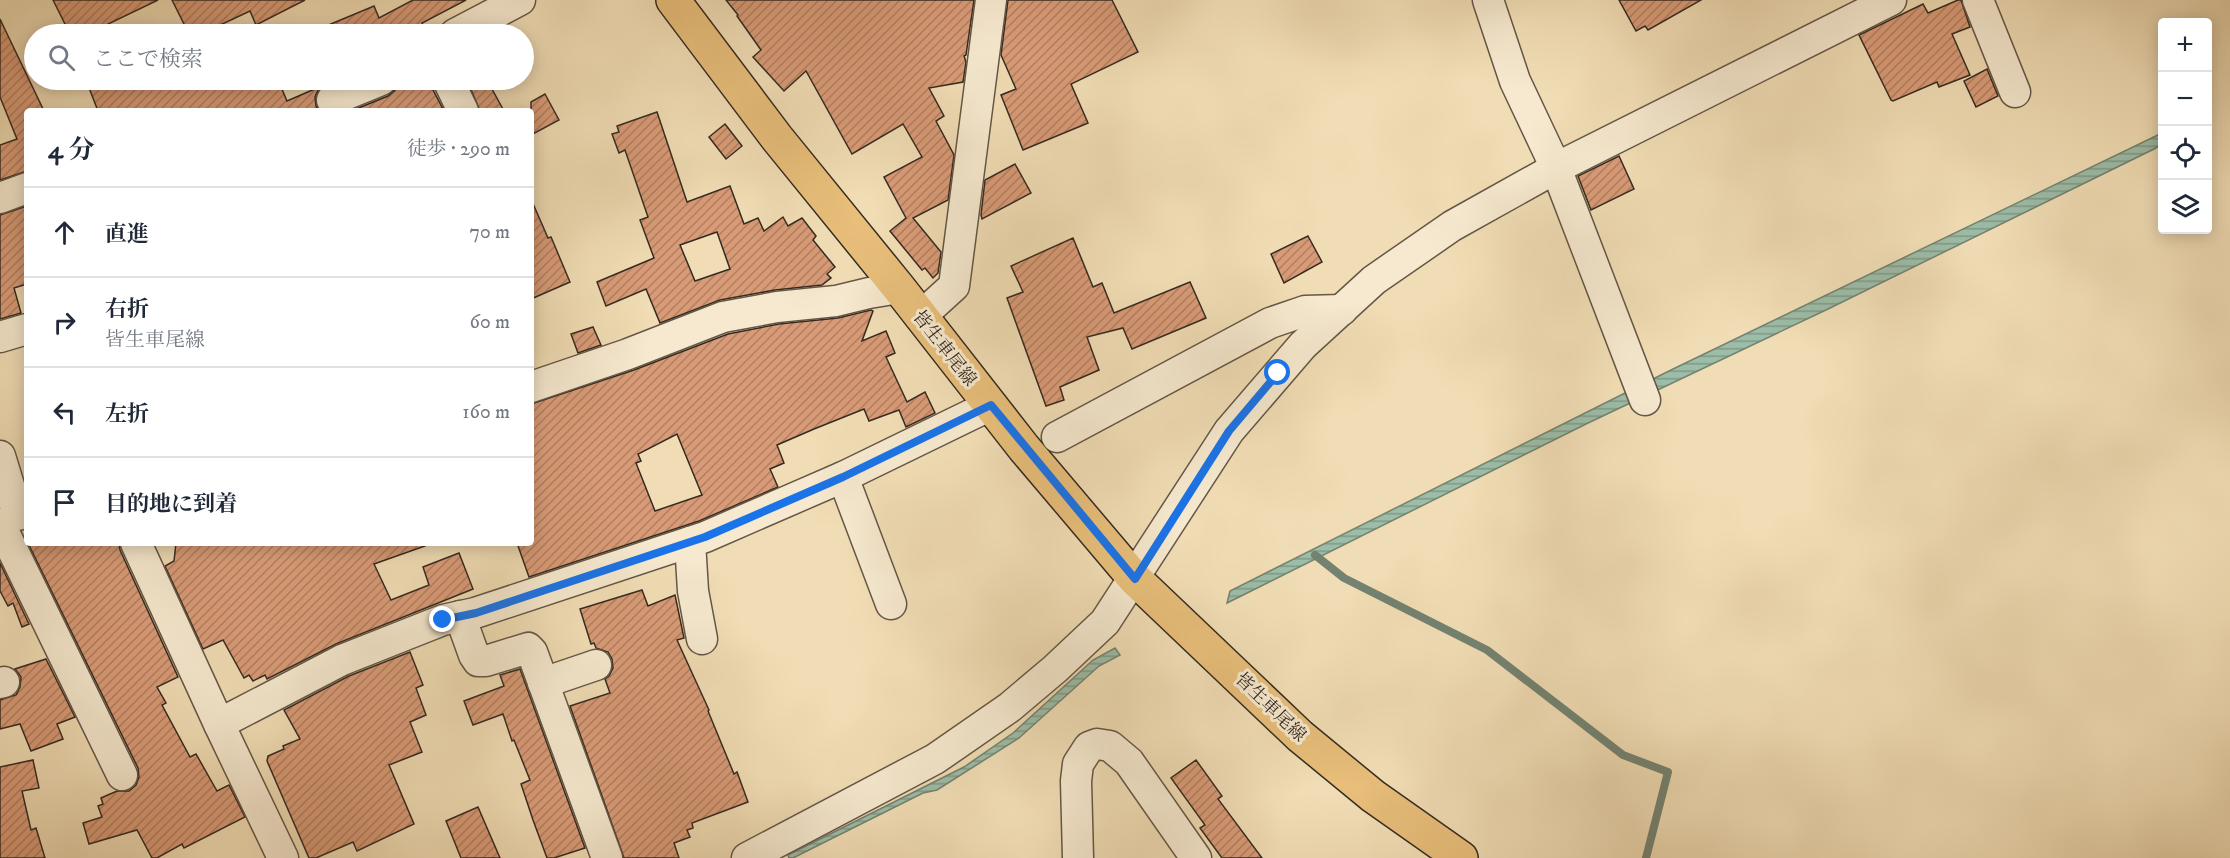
<!DOCTYPE html>
<html lang="ja">
<meta charset="utf-8">
<style>
:root{--surface:#fff;--page:#f2f2f3;--text:#1f2937;--muted:#747a83;--line:#e0e1e3}
body{margin:0;font-family:"IM FELL DW Pica","Noto Serif JP",serif;background:var(--page);color:var(--text)}
.controls{position:absolute;right:18px;top:18px;display:grid;overflow:hidden;border-radius:6px;box-shadow:0 3px 15px #0003}
.controls button{width:54px;height:54px;display:grid;place-items:center;padding:0;border:0;border-bottom:2px solid var(--line);background:var(--surface);color:var(--text);font:30px sans-serif}
.stop{position:absolute;width:18px;height:18px;margin:-14px;border:4px solid #1a73e8;border-radius:50%;background:#fff}
.stop.end{background:#1a73e8;border-color:#fff;box-shadow:0 2px 6px #0008}
.list{margin:0;padding:0;list-style:none}
h2{display:flex;justify-content:space-between;align-items:center;height:78px;margin:0;padding:0 24px;font-size:26px}
h2 small{font-size:20px;font-weight:400;color:var(--muted)}
.list li{display:grid;grid-template-columns:39px 1fr auto;gap:18px;align-items:center;box-sizing:border-box;height:90px;padding:0 24px;border-top:2px solid var(--line)}
.list b{display:block;font-size:22px;white-space:nowrap}
.list p{margin:0;font-size:20px;white-space:nowrap;color:var(--muted)}
.list em{font-size:20px;font-style:normal;color:var(--muted)}
.icon{flex:none;width:33px;height:33px;fill:none;stroke:currentColor;stroke-width:2;stroke-linecap:round;stroke-linejoin:round}
.map{position:relative;flex:none;width:2230px;height:858px;overflow:hidden}
.search{position:absolute;background:var(--surface);box-shadow:0 3px 15px #0003;left:24px;top:24px;width:510px;height:66px;display:flex;align-items:center;gap:15px;box-sizing:border-box;padding:0 21px;border-radius:33px;color:var(--muted);font-size:22px}
.panel{position:absolute;background:var(--surface);box-shadow:0 3px 15px #0003;left:24px;top:108px;width:510px;height:438px;border-radius:6px}
.map>svg:first-child{display:block}
.water{fill:url(#water-rules);stroke:#738271;stroke-width:1.5}
.lines{fill:none;stroke-linecap:round;stroke-linejoin:round}
.stream{stroke:#738271;stroke-width:8}
.building{fill:url(#building-hatch);stroke:#352a21;stroke-width:1.5;fill-rule:evenodd}
.minor-casing{stroke:#645746;stroke-width:33}
.major-casing{stroke:#352a21;stroke-width:36}
.minor{stroke:#f6e9cf;stroke-width:30}
.major{stroke:#e8be7a;stroke-width:33}
.route{stroke:#1a73e8;stroke-width:8}
.labels{text-anchor:middle;stroke-width:6;stroke-linejoin:round;paint-order:stroke}
.street-label{font-size:18px;fill:#352a21;stroke:#f6e9cf}
</style>
<div class="map">
<svg width="2230" height="858" viewBox="0 0 2230 858">
<defs>
<pattern id="water-rules" width="6" height="5" patternUnits="userSpaceOnUse" patternTransform="scale(1.5)"><rect width="6" height="5" fill="#9cbda7"/><path d="M0 2.5h6" fill="none" stroke="#809a88"/></pattern>
<pattern id="building-hatch" width="6" height="6" patternUnits="userSpaceOnUse" patternTransform="scale(1.5)"><rect width="6" height="6" fill="#d99b77"/><path d="M-1 1l2-2M0 6l6-6M5 7l2-2" fill="none" stroke="#b17f61"/></pattern>
</defs>
<rect width="100%" height="100%" fill="#f1ddb5"/>
<filter id="stains"><feTurbulence type="fractalNoise" baseFrequency=".00333" numOctaves="4"/><feColorMatrix values="0 0 0 0 .2 0 0 0 0 .09 0 0 0 0 .02 0 0 0 .5 -.17"/></filter>
<radialGradient id="worn" r=".72"><stop offset=".6" stop-color="#630" stop-opacity="0"/><stop offset="1" stop-color="#630" stop-opacity=".3"/></radialGradient>
<g class="water">
<path d="M2162 133V144L2154 149 1828 309 1586 424 1227 603 1230 591 1671 370Z"/>
<path d="M1115 648 1120 655 1099 666 1019 738 937 790 923 793 793 858H789L788 855 964 767 1013 733 1093 660Z"/>
</g>
<g class="lines">
<path class="stream" d="M1315 555 1344 578 1487 650 1623 755 1668 772 1646 858"/>
</g>
<g class="building">
<path d="M53 0H158L108 24 114 34H70Z"/>
<path d="M172 0H305L256 25 250 11 201 34H189Z"/>
<path d="M413 0H466L422 23 428 34H307L374 6 379 18Z"/>
<path d="M726 0H974L966 55 964 56 966 62 963 82 929 88 944 116 936 121 954 155 948 200 913 218 941 252 938 273 933 278 925 268 922 270 890 231 906 218 884 177 922 157 903 124 852 154 806 71 784 91 753 57 761 50 737 16 738 15Z"/>
<path d="M1008 0H1112L1138 52 1071 84 1088 123 1023 150 1001 95 1016 89 1001 55Z"/>
<path d="M1619 0H1701L1648 30 1645 26 1636 31Z"/>
<path d="M1958 0H1961L1970 27 1952 34 1970 75 1939 87 1937 82 1893 101 1891 100 1859 35 1923 4 1928 13Z"/>
<path d="M0 19 44 111H27V171L0 180V145L17 139 0 97Z"/>
<path d="M1987 69 1998 96 1976 107 1964 81Z"/>
<path d="M86 80H278L287 101 324 85 318 90 315 97 316 106 319 111H98Z"/>
<path d="M398 80H431L432 88 444 111H351L388 96 395 90Z"/>
<path d="M467 80H487L504 111H480Z"/>
<path d="M545 94 559 120 531 135V102Z"/>
<path d="M657 112 687 202 730 186 744 224 758 218 764 231 783 217 788 226 802 218 816 236 813 240 835 267 827 274 831 278 822 285 775 290 720 300 660 323 646 289 606 306 597 282 654 258 640 220 648 217 625 150 619 153 612 134 619 132 617 126ZM717 232 730 269 695 281 680 245Z"/>
<path d="M725 124 742 146 726 159 709 137Z"/>
<path d="M1619 156 1634 189 1591 210 1578 176Z"/>
<path d="M1015 164 1031 193 982 219 981 215 985 180Z"/>
<path d="M531 199 548 238 551 237 570 282 531 299Z"/>
<path d="M27 206V284L14 288 21 313 0 319V215Z"/>
<path d="M1308 236 1322 262 1284 283 1271 254Z"/>
<path d="M1073 238 1093 287 1102 283 1114 313 1190 282 1206 318 1132 349 1123 328 1087 337 1099 370 1060 387 1064 400 1046 406 1007 298 1023 292 1011 266Z"/>
<path d="M871 310 873 311 862 341 886 331 895 353 886 357 907 402 925 392 935 413 906 427 899 410 869 421 864 409 814 429 777 445 784 463 770 469 778 487 699 521 529 577 517 543H531V404L634 370 728 334 779 324 838 318ZM677 434 702 495 655 511 636 463 641 461 638 454Z"/>
<path d="M593 327 601 345 578 353 571 334Z"/>
<path d="M28 543H119L120 550 178 677 157 687 166 703 162 705 190 757 196 754 217 791 229 785 245 817 184 848 182 844 157 858H152L137 830 89 844 83 823 102 817 98 806 103 804 101 798 117 791H129L136 785 139 777 138 768Z"/>
<path d="M176 543H425V546L374 564 391 600 429 585 423 567 459 553 473 589 336 644 267 679 265 675 253 681 249 675 244 678 223 640 203 649 165 566 174 561Z"/>
<path d="M0 563 29 624 22 627 13 603 8 606 0 591Z"/>
<path d="M642 590 648 606 675 595 684 638 677 640 709 710 708 711 734 774 737 772 748 802 692 823 693 828 687 830 690 837 674 843 679 858H624L570 706 610 693 605 679 609 676 613 668 612 659 608 652 596 648 594 643 591 644 580 609Z"/>
<path d="M410 652 423 685 416 688 426 715 410 722 422 752 389 765 414 824 357 851 353 842 316 858H309L267 761 268 756 284 749 283 746 300 739 284 710 349 676Z"/>
<path d="M46 659 75 717 57 724 63 739 31 751 20 724 0 729V700L16 695 20 687 21 677 15 669Z"/>
<path d="M520 669 585 848 554 858H547L533 820 521 784 530 780 514 740 512 741 503 714 473 725 464 701 504 686 500 675Z"/>
<path d="M33 760 39 788 22 791 31 830 36 828 45 858H0V767Z"/>
<path d="M1196 760 1222 796 1218 799 1262 858H1222L1200 828 1205 825 1171 778Z"/>
<path d="M478 807 500 858H461L446 821Z"/>
</g>
<g class="lines">
<defs>
<g id="minor">
<path d="M1488 0 1515 81 1556 168 1645 400"/>
<path d="M1978 0 2015 92"/>
<path d="M455 34 520 0"/>
<path d="M448 80 463 111"/>
<path d="M332 100 381 80"/>
<path d="M0 198 27 188"/>
<path d="M920 317 954 286 991 0"/>
<path d="M0 337 27 329"/>
<path d="M531 387 628 354 723 317 777 307 836 301 869 293 899 288"/>
<path d="M1057 437 1270 323 1305 311 1342 310"/>
<path d="M0 456 18 515"/>
<path d="M843 477 891 604"/>
<path d="M0 524 122 775"/>
<path d="M690 542 693 591 702 639"/>
<path d="M136 543 219 724 283 858"/>
<path d="M460 616 474 655 478 661H486L528 648 532 652 607 858"/>
<path d="M0 683 4 682"/>
<path d="M543 683 596 665"/>
<path d="M219 724 342 660 443 620 475 613 705 537 843 477 991 405"/>
<path d="M747 858 935 759 1010 707 1055 669 1105 622 1229 431 1303 345 1374 280 1452 226 1556 168 1891 0"/>
<path d="M1078 858 1076 781 1078 764 1089 747 1097 744 1110 746 1129 762 1196 858"/>
</g>
<path id="major" d="M673 0 777 138 899 288 1024 448 1135 579 1300 736 1373 796 1461 858"/>
</defs>
<use href="#minor" class="minor-casing"/>
<use href="#major" class="major-casing"/>
<use href="#minor" class="minor"/>
<use href="#major" class="major"/>
</g>
<g class="lines">
<path class="route" d="M443 620 476 613 705 537 843 477 991 405 1135 579 1229 431 1278 373"/>
</g>
<g class="labels">
<g class="street-label">
<text transform="translate(945 348) rotate(52)" y="6">皆生車尾線</text>
<text transform="translate(1271 707) rotate(44)" y="6">皆生車尾線</text>
</g>
</g>
<rect width="100%" height="100%" filter="url(#stains)"/>
<rect width="100%" height="100%" fill="url(#worn)"/>
</svg>
<div class="controls">
<button>+</button>
<button>−</button>
<button><svg class="icon" aria-label="locate" viewBox="0 0 24 24"><circle cx="12" cy="12" r="6"/><path d="M12 2v4M12 18v4M2 12h4M18 12h4"/></svg></button>
<button><svg class="icon" aria-label="layers" viewBox="0 0 24 24"><path d="M12 4l9 5-9 5-9-5zM3 14l9 5 9-5"/></svg></button>
</div>
<div class="stop" style="left:1278px;top:373px"></div>
<div class="stop end" style="left:443px;top:620px"></div>
<div class="search"><svg class="icon" aria-label="search" viewBox="0 0 24 24"><circle cx="10" cy="10" r="6"/><path d="M15 15l6 6"/></svg>ここで検索</div>
<section class="panel">
<h2>4 分<small>徒歩 · 290 m</small></h2>
<ul class="list">
<li><svg class="icon" aria-label="ahead" viewBox="0 0 24 24"><path d="M12 20V5M6 11l6-6 6 6"/></svg><div><b>直進</b></div><em>70 m</em></li>
<li><svg class="icon" aria-label="right" viewBox="0 0 24 24"><path d="M7 20v-9h11M14 6l5 5-5 5"/></svg><div><b>右折</b><p>皆生車尾線</p></div><em>60 m</em></li>
<li><svg class="icon" aria-label="left" viewBox="0 0 24 24"><path d="M17 20v-9H6M10 6l-5 5 5 5"/></svg><div><b>左折</b></div><em>160 m</em></li>
<li><svg class="icon" aria-label="arrive" viewBox="0 0 24 24"><path d="M6 21V4h12l-3 4 3 4H6"/></svg><div><b>目的地に到着</b></div></li>
</ul>
</section>
</div>
